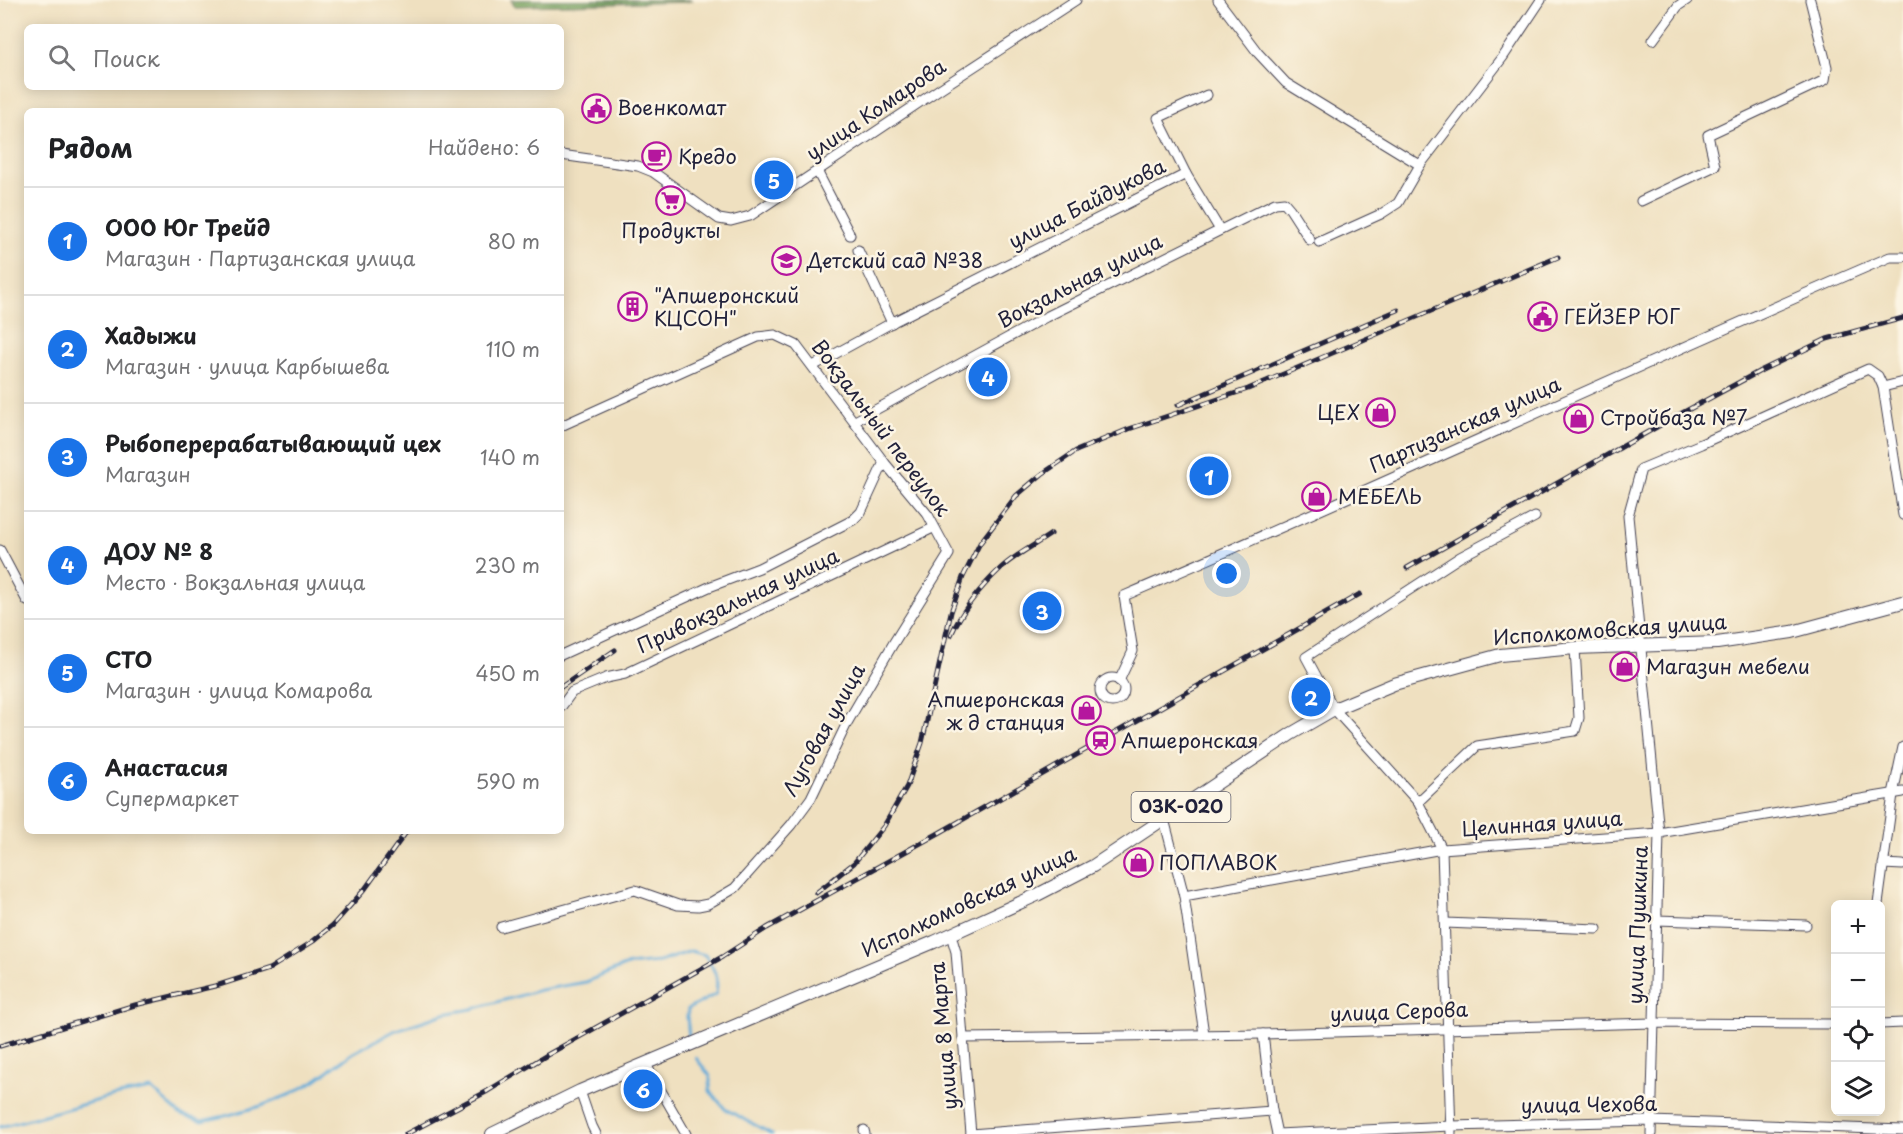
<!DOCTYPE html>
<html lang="ru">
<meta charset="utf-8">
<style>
:root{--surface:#fff;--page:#f2f2f2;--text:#202124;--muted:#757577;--line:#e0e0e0;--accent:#1a73e8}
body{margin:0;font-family:"Playpen Sans",sans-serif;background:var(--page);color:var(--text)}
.controls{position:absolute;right:18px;bottom:18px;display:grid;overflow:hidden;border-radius:9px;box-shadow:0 3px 15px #0003}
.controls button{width:54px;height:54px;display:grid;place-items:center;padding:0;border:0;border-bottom:2px solid var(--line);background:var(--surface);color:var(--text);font:30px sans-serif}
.you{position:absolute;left:1227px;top:574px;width:21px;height:21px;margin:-15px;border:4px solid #fff;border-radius:50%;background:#1a73e8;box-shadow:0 0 0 9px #1a73e833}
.badge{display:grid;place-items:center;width:39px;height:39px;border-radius:50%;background:var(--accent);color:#fff;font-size:20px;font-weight:700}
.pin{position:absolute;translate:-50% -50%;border:3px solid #fff;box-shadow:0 2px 6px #0006}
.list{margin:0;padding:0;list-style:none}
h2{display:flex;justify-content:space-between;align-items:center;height:78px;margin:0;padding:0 24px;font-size:26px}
h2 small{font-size:20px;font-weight:400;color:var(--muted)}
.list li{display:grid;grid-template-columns:39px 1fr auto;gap:18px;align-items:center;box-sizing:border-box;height:108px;padding:0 24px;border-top:2px solid var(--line)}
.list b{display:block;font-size:22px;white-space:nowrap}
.list p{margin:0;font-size:20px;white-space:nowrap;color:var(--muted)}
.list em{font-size:20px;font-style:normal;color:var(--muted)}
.icon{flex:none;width:33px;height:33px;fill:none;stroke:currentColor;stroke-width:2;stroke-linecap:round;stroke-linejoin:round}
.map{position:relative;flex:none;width:1903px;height:1134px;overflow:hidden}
.search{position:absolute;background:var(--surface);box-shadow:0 3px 15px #0003;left:24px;top:24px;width:540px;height:66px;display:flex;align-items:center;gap:15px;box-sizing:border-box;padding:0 21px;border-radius:9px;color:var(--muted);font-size:22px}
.panel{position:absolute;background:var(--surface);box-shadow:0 3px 15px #0003;left:24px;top:108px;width:540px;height:726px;border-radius:9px}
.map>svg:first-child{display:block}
.forest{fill:url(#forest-firs);stroke:#4e644e;stroke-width:1.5}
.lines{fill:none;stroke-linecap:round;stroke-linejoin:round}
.stream{stroke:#61aad8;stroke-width:3}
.minor-casing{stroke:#413e4f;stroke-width:11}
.major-casing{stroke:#413e4f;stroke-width:14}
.minor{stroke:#fff;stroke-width:9}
.major{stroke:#fff;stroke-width:12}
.rail-casing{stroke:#22223b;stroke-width:5}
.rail{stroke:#fcf5e5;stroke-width:3;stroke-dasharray:9;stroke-linecap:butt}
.labels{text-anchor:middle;stroke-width:5;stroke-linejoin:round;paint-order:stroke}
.shield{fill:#fcf5e5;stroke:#63616e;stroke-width:1.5}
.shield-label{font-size:18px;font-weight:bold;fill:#22223b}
.poi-label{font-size:20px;fill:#22223b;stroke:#fcf5e5;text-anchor:start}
.street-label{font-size:20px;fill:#22223b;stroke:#fcf5e5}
</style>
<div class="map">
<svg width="1903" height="1134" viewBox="0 0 1903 1134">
<defs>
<pattern id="forest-firs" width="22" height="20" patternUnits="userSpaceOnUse" patternTransform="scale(1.5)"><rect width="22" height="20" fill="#7aa760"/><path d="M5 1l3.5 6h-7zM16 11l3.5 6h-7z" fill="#648850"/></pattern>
</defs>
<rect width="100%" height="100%" fill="#fcf5e5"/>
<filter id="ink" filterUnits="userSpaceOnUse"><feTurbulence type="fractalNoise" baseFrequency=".0167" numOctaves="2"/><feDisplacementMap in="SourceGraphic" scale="12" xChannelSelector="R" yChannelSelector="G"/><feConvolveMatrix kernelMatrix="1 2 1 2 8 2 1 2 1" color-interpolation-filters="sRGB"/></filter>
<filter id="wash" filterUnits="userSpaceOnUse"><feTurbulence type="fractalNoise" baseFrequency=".008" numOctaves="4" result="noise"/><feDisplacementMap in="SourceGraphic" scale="24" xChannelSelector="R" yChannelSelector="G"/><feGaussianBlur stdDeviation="1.35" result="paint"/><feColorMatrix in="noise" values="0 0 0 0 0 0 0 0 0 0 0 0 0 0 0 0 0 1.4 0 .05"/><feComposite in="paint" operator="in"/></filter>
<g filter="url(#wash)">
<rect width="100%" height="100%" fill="#efe0c0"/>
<path class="forest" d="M511 0H692L686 2 515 6Z"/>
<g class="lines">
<g class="stream">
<path d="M696 1058 710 1076V1091L725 1109 772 1134"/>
<path d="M0 1127 114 1096 152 1089 181 1115 202 1121 225 1116 261 1106 291 1094 313 1082 353 1053 396 1030 444 1014 472 1009 540 990 586 982 627 965 659 962 691 951 705 955C714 970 719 975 716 994L688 1009 687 1017 689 1037"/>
</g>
</g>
</g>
<g filter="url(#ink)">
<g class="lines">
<defs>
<g id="minor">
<path d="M1218 0 1258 53 1286 83 1420 165"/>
<path d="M1653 40 1678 6 1687 0"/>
<path d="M1207 95 1158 118 1186 174 1220 230"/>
<path d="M561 155 638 166 653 172 719 219 731 221 750 216 938 90 1076 0"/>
<path d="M817 171 850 235"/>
<path d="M1641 201 1715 166 1708 135 1825 80 1827 67 1810 0"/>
<path d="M1319 242 1381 214 1398 203 1420 165 1503 57 1541 0"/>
<path d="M858 250 892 323"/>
<path d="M813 366 895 321 1186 174"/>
<path d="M1883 387 1903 382"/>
<path d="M855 421 1046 317 1275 203 1284 202 1290 209 1310 240"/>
<path d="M0 550 27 601"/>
<path d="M561 655 709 587 759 568 853 520 861 512 884 462"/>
<circle cx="1112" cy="690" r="12"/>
<path d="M1119 681 1133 651 1124 596C1381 486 1633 367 1890 257H1903"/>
<path d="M561 707 572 692 606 678 625 674 933 528"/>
<path d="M1418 802 1477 746 1575 731 1579 718 1575 648"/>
<path d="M1164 819 1184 896 1204 1034"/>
<path d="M1883 864 1903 865"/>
<path d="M1184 896 1442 849 1659 833 1903 792"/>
<path d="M1878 904 1893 794 1903 747"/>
<path d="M1656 920 1806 925"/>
<path d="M1445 923 1597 929"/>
<path d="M501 927 635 890 678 905 698 906 708 904 735 888 791 825 811 798 847 723 893 644 949 554 928 515 884 462 796 345 775 335 758 337 561 426"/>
<path d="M951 935 956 952 971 1134"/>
<path d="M1880 1024 1903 1023"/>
<path d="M1263 1034 1272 1111 1277 1134"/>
<path d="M963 1038 1263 1034 1653 1023 1836 1024"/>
<path d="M645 1063 686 1134"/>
<path d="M580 1091 592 1126 596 1134"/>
<path d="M864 1130 865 1134"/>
<path d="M971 1134 1272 1111"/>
<path d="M1277 1134 1451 1126 1651 1121 1903 1130"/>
<path d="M1451 1134 1442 849 1418 802 1334 709 1306 657 1460 557 1535 517"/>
<path d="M1651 1134 1659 833 1628 516 1641 469 1701 444 1868 369 1878 376 1883 387 1903 515"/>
</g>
<path id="major" d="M492 1134 580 1091 934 942 1037 895 1093 866 1291 734 1334 709 1394 684 1500 655 1575 648 1717 643 1792 632 1903 602"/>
</defs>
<use href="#minor" class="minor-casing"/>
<use href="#major" class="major-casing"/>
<use href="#minor" class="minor"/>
<use href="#major" class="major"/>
<defs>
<g id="rail">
<path d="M1178 405 1398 310"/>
<path d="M1407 568 1671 419 1762 370 1827 339 1903 318"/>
<path d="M951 635C962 610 981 587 1001 568 1015 555 1035 545 1051 534"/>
<path d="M561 687 615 650"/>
<path d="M816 893 854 863 884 826 907 786 922 743 951 612 963 577 980 543 1016 496 1042 474 1076 451 1129 429 1248 389 1558 257"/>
<path d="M0 1046 135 1005 219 985 269 969 312 942 333 925 365 889 407 831"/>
<path d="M406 1134 486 1092 547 1055 722 957 767 928 939 833 1360 594"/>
</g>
</defs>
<use href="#rail" class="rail-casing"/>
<use href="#rail" class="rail"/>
</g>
</g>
<defs>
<symbol id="civic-ring" viewBox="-11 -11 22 22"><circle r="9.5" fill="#fcf5e5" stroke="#b5179e" stroke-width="1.5"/><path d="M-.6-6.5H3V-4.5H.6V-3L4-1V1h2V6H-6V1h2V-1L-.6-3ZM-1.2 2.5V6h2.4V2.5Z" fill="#b5179e"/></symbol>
<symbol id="cafe-ring" viewBox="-11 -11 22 22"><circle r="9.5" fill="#fcf5e5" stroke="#b5179e" stroke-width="1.5"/><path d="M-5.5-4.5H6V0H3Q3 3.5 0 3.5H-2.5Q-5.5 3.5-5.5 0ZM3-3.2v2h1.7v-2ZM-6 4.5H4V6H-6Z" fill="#b5179e"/></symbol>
<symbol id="supermarket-ring" viewBox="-11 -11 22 22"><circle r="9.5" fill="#fcf5e5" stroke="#b5179e" stroke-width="1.5"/><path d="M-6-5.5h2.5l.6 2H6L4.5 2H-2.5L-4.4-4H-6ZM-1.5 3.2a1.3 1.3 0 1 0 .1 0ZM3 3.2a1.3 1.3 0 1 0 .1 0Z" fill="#b5179e"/></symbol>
<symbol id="school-ring" viewBox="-11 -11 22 22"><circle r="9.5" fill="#fcf5e5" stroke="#b5179e" stroke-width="1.5"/><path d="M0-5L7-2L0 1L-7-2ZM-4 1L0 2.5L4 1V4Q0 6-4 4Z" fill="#b5179e"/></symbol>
<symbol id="building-ring" viewBox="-11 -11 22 22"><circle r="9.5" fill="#fcf5e5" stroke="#b5179e" stroke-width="1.5"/><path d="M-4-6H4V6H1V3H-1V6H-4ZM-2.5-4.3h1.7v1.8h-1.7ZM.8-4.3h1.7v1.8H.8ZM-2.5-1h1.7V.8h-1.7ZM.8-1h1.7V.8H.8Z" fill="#b5179e"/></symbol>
<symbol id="shop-ring" viewBox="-11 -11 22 22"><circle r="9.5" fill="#fcf5e5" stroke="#b5179e" stroke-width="1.5"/><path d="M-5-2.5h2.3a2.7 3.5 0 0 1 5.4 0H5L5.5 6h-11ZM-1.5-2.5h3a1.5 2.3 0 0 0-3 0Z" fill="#b5179e"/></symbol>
<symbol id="station-ring" viewBox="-11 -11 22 22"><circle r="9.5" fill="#fcf5e5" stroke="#b5179e" stroke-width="1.5"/><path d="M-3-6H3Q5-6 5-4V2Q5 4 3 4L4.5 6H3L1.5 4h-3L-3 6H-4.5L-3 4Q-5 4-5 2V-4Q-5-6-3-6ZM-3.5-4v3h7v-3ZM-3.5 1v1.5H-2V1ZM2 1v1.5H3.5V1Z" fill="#b5179e"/></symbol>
</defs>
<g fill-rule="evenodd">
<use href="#civic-ring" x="580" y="92" width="33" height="33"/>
<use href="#cafe-ring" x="640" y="140" width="33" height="33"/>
<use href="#supermarket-ring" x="654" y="184" width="33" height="33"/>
<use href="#school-ring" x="770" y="244" width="33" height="33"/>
<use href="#building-ring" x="616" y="290" width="33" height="33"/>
<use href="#civic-ring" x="1526" y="300" width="33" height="33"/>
<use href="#shop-ring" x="1364" y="396" width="33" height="33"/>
<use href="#shop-ring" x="1562" y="402" width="33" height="33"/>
<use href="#shop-ring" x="1300" y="480" width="33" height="33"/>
<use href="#shop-ring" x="1608" y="650" width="33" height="33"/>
<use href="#shop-ring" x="1070" y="694" width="33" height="33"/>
<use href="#station-ring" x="1084" y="724" width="33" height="33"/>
<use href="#shop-ring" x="1122" y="846" width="33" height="33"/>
</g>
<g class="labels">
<rect class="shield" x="1131.5" y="792" width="99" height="30" rx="4.5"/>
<g class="shield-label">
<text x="1181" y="813">03К-020</text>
</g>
<g class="poi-label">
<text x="617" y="115">Военкомат</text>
<text x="678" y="164">Кредо</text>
<text x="671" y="238" text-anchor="middle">Продукты</text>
<text x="807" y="268">Детский сад №38</text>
<text x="654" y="303">"Апшеронский<tspan x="654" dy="23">КЦСОН"</tspan></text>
<text x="1564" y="324">ГЕЙЗЕР ЮГ</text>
<text x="1360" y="420" text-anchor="end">ЦЕХ</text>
<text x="1600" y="425">Стройбаза №7</text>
<text x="1338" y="504">МЕБЕЛЬ</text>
<text x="1646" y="674">Магазин мебели</text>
<text x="1065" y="707" text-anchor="end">Апшеронская<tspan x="1065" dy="23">ж д станция</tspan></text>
<text x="1121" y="748">Апшеронская</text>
<text x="1159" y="870">ПОПЛАВОК</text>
</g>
<g class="street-label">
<text transform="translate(876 110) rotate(-34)" y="7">улица Комарова</text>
<text transform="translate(1087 204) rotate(-27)" y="7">улица Байдукова</text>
<text transform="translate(1080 281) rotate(-27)" y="7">Вокзальная улица</text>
<text transform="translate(1465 425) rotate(-24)" y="7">Партизанская улица</text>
<text transform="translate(881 428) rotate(53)" y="7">Вокзальный переулок</text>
<text transform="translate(738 601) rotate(-25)" y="7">Привокзальная улица</text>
<text transform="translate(1610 630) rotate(-4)" y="7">Исполкомовская улица</text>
<text transform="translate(824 730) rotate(-61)" y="7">Луговая улица</text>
<text transform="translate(1542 824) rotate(-4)" y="7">Целинная улица</text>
<text transform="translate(969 902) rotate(-25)" y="7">Исполкомовская улица</text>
<text transform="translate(1638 925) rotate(-88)" y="7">улица Пушкина</text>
<text transform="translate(1399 1012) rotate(-2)" y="7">улица Серова</text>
<text transform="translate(944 1036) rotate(-95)" y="7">улица 8 Марта</text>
<text transform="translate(1589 1105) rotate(-1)" y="7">улица Чехова</text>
</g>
</g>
</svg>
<div class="controls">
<button>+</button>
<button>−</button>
<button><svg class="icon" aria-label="locate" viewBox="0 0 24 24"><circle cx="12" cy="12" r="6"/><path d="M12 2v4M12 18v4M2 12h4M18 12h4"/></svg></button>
<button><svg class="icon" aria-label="layers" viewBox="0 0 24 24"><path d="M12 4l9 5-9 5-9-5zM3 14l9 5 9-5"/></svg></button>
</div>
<div class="you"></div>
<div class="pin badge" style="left:1209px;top:476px">1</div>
<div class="pin badge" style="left:1311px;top:697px">2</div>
<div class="pin badge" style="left:1042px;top:611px">3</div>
<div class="pin badge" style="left:988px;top:377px">4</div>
<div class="pin badge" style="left:774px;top:180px">5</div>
<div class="pin badge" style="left:643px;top:1089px">6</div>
<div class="search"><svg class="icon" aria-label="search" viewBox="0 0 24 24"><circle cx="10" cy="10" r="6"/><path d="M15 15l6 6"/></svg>Поиск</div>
<section class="panel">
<h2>Рядом<small>Найдено: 6</small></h2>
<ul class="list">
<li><span class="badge">1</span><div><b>ООО Юг Трейд</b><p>Магазин · Партизанская улица</p></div><em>80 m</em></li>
<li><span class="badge">2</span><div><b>Хадыжи</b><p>Магазин · улица Карбышева</p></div><em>110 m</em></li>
<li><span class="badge">3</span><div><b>Рыбоперерабатывающий цех</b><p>Магазин</p></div><em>140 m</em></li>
<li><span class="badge">4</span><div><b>ДОУ № 8</b><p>Место · Вокзальная улица</p></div><em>230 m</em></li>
<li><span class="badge">5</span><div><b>СТО</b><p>Магазин · улица Комарова</p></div><em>450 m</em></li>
<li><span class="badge">6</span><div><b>Анастасия</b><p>Супермаркет</p></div><em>590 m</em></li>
</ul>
</section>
</div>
